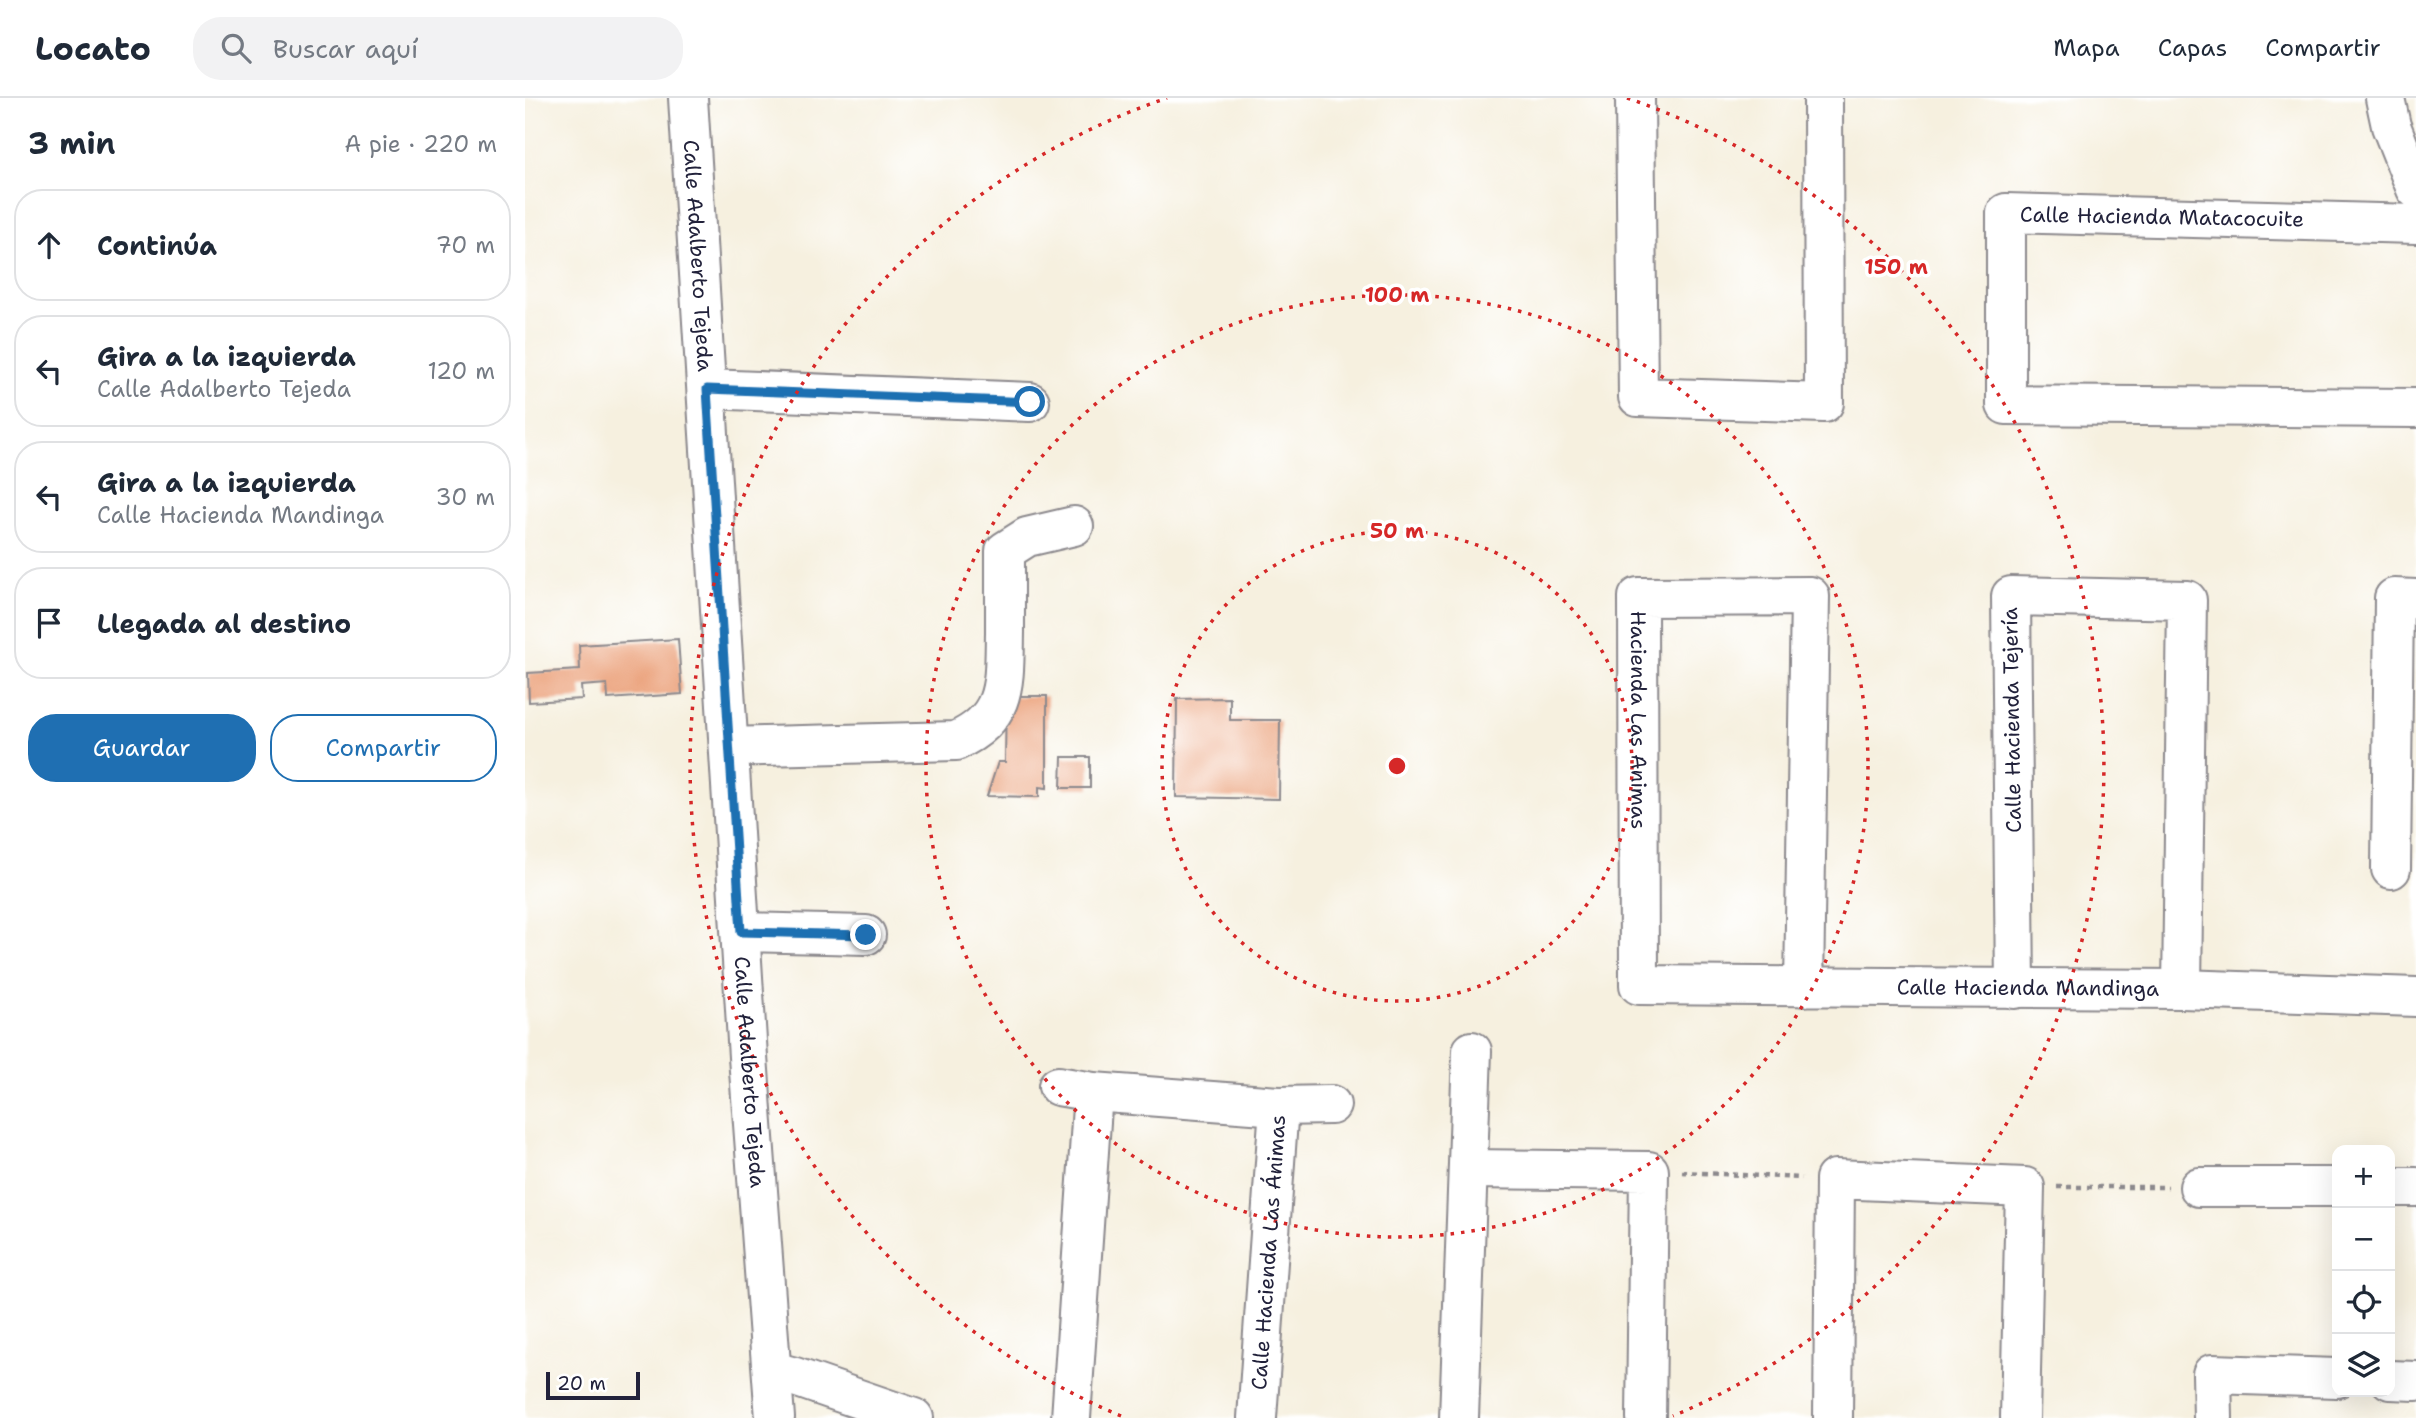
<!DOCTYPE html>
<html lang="es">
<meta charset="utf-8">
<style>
:root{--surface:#fff;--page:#f2f2f3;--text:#1f2937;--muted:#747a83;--line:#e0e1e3;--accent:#1f6fb2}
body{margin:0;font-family:"Shantell Sans",sans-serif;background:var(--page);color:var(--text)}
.controls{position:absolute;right:21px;bottom:21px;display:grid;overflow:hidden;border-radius:14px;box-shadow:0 7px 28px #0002}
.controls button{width:63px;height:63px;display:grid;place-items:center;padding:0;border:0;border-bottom:2px solid var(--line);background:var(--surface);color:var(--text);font:35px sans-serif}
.scale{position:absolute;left:21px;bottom:18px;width:94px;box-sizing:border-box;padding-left:7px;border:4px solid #22223b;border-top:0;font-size:19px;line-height:24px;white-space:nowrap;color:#22223b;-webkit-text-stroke:5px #fff;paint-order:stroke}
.stop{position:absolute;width:21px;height:21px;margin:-16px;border:5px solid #1f6fb2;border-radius:50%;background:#fff}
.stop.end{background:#1f6fb2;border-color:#fff;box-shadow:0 2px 7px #0008}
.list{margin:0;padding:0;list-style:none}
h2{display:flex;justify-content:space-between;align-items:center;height:91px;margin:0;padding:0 28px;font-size:30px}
h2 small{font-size:23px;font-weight:400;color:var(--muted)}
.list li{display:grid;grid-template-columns:46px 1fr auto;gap:21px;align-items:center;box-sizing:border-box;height:112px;margin:0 14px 14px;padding:0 14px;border:2px solid var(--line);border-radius:28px}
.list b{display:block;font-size:26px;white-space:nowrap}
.list p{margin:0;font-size:23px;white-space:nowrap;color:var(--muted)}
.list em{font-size:23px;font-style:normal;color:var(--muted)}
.actions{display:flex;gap:14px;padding:21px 28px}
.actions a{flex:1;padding:16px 0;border:2px solid var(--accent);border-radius:28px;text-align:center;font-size:24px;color:var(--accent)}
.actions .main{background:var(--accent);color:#fff}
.icon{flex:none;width:38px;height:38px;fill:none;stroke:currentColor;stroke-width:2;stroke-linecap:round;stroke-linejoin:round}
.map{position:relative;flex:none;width:1891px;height:1320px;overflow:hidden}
header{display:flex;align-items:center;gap:42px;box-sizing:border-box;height:98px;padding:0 35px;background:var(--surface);border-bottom:2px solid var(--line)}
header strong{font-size:33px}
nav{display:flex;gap:38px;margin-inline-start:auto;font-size:24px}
.search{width:490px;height:63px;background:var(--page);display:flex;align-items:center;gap:18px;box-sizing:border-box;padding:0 24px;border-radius:28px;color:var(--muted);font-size:26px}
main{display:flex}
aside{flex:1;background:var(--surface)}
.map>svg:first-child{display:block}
.building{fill:#ea9c73}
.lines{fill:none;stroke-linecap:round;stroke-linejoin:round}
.minor-casing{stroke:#8c898d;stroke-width:42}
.path{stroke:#8c898d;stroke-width:4.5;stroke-dasharray:5 5;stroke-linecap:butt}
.minor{stroke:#fff;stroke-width:38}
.route{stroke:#1f6fb2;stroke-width:9}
.ring{fill:none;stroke:#d62828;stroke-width:3.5;stroke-dasharray:3.5 7}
.labels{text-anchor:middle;stroke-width:7;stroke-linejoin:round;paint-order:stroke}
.street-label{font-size:21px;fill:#22223b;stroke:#fff}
.centre{fill:#d62828;stroke:#fff;stroke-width:3.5}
.ring-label{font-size:21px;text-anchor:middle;font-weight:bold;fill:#d62828;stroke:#fff;stroke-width:7;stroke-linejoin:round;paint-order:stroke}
</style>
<header>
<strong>Locato</strong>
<div class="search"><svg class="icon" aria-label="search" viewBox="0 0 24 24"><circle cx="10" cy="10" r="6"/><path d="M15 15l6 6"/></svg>Buscar aquí</div>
<nav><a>Mapa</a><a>Capas</a><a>Compartir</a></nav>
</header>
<main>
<aside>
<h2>3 min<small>A pie · 220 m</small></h2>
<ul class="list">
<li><svg class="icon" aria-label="ahead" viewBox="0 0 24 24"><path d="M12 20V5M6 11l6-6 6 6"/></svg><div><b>Continúa</b></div><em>70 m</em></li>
<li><svg class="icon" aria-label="left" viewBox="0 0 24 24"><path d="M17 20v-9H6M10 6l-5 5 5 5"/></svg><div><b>Gira a la izquierda</b><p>Calle Adalberto Tejeda</p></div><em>120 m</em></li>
<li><svg class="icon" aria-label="left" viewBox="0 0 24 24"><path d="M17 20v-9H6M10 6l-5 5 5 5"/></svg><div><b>Gira a la izquierda</b><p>Calle Hacienda Mandinga</p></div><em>30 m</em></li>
<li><svg class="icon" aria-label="arrive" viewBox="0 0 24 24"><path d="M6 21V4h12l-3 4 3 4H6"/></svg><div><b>Llegada al destino</b></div></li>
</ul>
<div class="actions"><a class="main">Guardar</a><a>Compartir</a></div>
</aside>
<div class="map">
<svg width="1891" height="1320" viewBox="0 0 1891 1320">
<rect width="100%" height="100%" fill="#fff"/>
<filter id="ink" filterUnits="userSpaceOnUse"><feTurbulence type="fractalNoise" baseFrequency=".0143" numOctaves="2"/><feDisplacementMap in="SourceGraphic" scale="14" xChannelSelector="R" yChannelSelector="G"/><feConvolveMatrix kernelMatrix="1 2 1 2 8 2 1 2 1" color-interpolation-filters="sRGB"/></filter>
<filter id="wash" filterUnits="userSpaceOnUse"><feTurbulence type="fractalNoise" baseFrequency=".00686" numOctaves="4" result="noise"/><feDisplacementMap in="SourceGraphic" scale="28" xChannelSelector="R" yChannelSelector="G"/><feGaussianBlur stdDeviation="1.57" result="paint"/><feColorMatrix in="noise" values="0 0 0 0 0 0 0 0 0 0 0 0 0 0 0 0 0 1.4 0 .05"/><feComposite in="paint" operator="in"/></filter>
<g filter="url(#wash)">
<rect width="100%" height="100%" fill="#f6f0df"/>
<g id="blocks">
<g class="building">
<path d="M153 541 157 596 83 601 82 586 56 588 57 601 4 604 3 575 55 572 54 547Z"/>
<path d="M481 598H522V690L514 689V699L462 698 473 664H480Z"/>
<path d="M705 600V622H755L754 701 651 699 652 601Z"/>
<path d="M537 659H565V690H536Z"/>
</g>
</g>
</g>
<g filter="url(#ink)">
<use href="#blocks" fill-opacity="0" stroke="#8c898d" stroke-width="2"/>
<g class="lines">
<defs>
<g id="minor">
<path id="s1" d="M163 0 223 959 250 1320"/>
<path d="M1110 0 1113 299 1299 305 1298 0"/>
<path d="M1860 0 1866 28 1891 91"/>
<path d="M1891 126 1481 115V307L1891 310"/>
<path d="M182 291 505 304"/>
<path d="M204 649 431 643C483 620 479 584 480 534 480 507 480 480 480 453L502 439 549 428"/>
<path d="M1866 771 1869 500 1891 501"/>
<path d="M216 834 341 837"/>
<path id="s2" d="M1279 889 1285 498 1113 499 1114 887C1295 890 1476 889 1657 891 1735 893 1813 896 1891 899"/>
<path d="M1490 891 1486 498 1662 502 1657 891"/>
<path d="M533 988 568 994 754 1008 806 1007"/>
<path d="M943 1071 1124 1073 1121 1320"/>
<path d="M1674 1089H1812"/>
<path d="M1865 1089H1891"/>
<path d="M247 1273 270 1279 389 1320"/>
<path d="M1865 1282 1891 1283"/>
<path d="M546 1320 568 994"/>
<path id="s3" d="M732 1320 754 1008"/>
<path d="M934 1320 947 953"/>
<path d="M1308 1320 1310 1081 1500 1089 1495 1320"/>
<path d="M1688 1320 1687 1276 1812 1280"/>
</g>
</defs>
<use href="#minor" class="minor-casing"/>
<g class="path">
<path d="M1157 1074 1277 1080"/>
<path d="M1532 1089H1643"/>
</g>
<use href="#minor" class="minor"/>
</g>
</g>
<g class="lines" filter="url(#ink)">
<path class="route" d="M341 837 216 834 182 291 505 304"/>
</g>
<g class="ring">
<circle cx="872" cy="668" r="235"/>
<circle cx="872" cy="668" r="471"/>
<path d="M596 1318A706 706 0 0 1 642 0M1102 0A706 706 0 0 1 1148 1318"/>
</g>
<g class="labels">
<g class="street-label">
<text transform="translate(1637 119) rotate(1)" y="7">Calle Hacienda Matacocuite</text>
<text dy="7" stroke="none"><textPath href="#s1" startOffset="158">Calle Adalberto Tejeda</textPath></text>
<text dy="7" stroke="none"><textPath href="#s2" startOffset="686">Hacienda Las Animas</textPath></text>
<text transform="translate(1487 622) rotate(-91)" y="7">Calle Hacienda Tejería</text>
<text dy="7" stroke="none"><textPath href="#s2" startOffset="1340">Calle Hacienda Mandinga</textPath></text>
<text dy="7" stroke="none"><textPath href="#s1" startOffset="976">Calle Adalberto Tejeda</textPath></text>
<text dy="7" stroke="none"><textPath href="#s3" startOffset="166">Calle Hacienda Las Ánimas</textPath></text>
</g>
</g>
<circle cx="872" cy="668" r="10" class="centre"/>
<g class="ring-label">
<text x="1371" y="176">150 m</text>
<text x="872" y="204">100 m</text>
<text x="872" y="440">50 m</text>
</g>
</svg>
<div class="controls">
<button>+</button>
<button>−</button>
<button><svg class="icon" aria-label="locate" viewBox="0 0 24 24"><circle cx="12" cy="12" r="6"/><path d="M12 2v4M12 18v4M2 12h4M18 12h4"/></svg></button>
<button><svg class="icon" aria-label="layers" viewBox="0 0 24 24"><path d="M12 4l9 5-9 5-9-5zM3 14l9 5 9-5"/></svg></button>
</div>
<div class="scale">20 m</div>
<div class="stop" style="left:505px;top:304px"></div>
<div class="stop end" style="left:341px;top:837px"></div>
</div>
</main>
